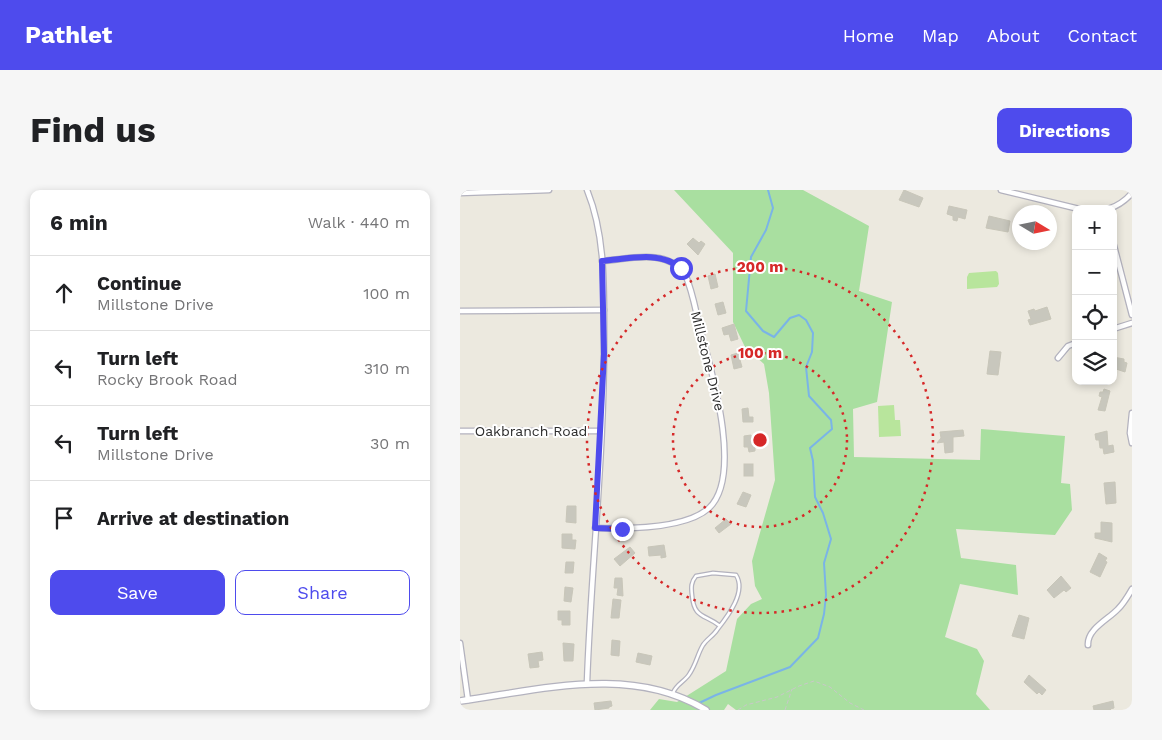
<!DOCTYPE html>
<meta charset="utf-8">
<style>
:root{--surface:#fff;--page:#f6f6f6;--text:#202124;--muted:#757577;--line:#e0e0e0;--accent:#4e4bed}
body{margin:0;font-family:"Work Sans",sans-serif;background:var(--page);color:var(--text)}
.controls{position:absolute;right:15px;top:15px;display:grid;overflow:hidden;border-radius:10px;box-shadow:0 2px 8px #0003}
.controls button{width:45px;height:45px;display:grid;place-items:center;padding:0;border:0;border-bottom:1px solid var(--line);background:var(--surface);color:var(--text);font:25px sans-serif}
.compass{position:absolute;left:552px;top:15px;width:45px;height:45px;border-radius:50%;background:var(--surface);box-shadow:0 2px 8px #0003;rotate:100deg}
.stop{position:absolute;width:15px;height:15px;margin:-11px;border:4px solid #4e4bed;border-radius:50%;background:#fff}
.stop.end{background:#4e4bed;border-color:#fff;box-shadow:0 1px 5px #0008}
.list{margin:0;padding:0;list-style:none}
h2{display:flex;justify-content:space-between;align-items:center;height:65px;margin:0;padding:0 20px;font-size:21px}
h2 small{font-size:16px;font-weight:400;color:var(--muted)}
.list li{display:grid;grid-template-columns:32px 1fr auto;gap:15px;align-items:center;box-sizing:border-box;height:75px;padding:0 20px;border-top:1px solid var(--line)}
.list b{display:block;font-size:19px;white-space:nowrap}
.list p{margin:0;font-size:16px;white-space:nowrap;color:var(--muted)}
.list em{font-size:16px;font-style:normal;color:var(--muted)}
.actions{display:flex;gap:10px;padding:15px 20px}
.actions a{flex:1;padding:11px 0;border:1px solid var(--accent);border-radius:10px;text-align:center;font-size:18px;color:var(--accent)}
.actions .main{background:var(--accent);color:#fff}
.icon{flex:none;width:28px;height:28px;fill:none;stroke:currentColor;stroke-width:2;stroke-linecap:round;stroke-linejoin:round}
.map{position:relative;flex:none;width:672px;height:520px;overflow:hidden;border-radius:10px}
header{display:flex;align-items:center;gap:30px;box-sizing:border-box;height:70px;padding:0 25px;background:var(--accent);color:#fff}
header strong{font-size:24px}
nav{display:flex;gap:28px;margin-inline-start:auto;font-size:18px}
.intro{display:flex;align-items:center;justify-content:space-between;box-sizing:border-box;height:120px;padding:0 30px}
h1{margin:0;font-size:35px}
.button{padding:12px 22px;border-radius:10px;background:var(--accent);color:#fff;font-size:18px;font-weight:700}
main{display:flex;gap:30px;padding:0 30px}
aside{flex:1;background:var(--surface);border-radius:10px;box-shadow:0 2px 8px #0003}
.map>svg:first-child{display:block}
.green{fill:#a9dfa0}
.pitch{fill:#b8e59c}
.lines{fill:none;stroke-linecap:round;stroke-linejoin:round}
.stream{stroke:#7ab4e7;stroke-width:2}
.building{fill:#c8c7bd;stroke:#c8c6b9}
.service-casing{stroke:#b3b2be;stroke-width:5}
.minor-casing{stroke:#b3b2be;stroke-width:7}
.tertiary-casing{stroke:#b3b2be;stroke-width:8}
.path{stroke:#c8c8c8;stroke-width:1;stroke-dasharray:4 2.5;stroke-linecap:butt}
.service{stroke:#fff;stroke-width:2.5}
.minor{stroke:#fff;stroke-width:4.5}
.tertiary{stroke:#fff;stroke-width:5.5}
.route{stroke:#4e4bed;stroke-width:6}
.ring{fill:none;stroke:#d62828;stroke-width:2.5;stroke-dasharray:2.5 5}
.labels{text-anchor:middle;stroke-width:4;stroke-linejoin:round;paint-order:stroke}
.street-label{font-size:14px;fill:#2c2c2c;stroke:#fff}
.centre{fill:#d62828;stroke:#fff;stroke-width:2.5}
.ring-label{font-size:15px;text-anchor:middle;font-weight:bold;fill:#d62828;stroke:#fff;stroke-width:4;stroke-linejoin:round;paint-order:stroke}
</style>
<header>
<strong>Pathlet</strong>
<nav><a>Home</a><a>Map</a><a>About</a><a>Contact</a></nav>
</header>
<div class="intro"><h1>Find us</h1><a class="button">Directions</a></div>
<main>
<aside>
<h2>6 min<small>Walk · 440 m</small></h2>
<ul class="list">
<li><svg class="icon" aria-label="ahead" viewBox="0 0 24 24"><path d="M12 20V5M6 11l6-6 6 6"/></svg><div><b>Continue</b><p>Millstone Drive</p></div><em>100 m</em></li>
<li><svg class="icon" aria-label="left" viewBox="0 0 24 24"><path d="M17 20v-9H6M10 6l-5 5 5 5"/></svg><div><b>Turn left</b><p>Rocky Brook Road</p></div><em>310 m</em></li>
<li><svg class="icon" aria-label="left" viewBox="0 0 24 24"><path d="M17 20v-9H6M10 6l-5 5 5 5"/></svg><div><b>Turn left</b><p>Millstone Drive</p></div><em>30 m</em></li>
<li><svg class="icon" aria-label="arrive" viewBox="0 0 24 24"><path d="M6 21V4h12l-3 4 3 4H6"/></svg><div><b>Arrive at destination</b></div></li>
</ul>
<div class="actions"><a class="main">Save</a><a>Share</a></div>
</aside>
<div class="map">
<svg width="672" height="520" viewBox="0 0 672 520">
<rect width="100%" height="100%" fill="#ece9df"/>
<path class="green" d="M214 0H343L409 36 399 101 432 112 417 212 393 219 394 267 520 270 521 239 605 246 601 293 610 294 612 320 595 345 496 339 501 368 556 375 558 405 500 394 485 447 517 459 524 471 516 504 530 520H276L268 514 264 520H190L199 509 217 512 266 481 277 429 291 414 302 409 295 396 292 371 315 290 309 203 304 174 285 157 273 132V63Z"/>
<g class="pitch">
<path d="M536 81 538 83 539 94 537 97 507 99V87L509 83Z"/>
<path d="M434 215 435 230H440L441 246 419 247 418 216Z"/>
</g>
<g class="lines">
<path class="stream" d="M237 514 256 505 330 477 358 448 364 424 366 405 364 373 371 349 363 323 355 307 353 271 350 258 372 239 371 230 349 206 346 177 352 162 353 143 346 130 339 125 330 128 314 147 303 141 286 121 291 67 306 40 313 18 308 0"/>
</g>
<g class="building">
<path d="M444 0 463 8 459 17 439 10Z"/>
<path d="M489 16 507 20 505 29 498 27 497 31 493 30V26L487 24Z"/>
<path d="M529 26 550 31 548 42 526 38Z"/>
<path d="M233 48 239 53 241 51 245 54 238 65 227 54Z"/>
<path d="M255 84 258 97 251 99 248 86Z"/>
<path d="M263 112 266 123 258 125 255 114Z"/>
<path d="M587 117 591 129 570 135 568 130 571 129 568 121 574 119 575 121Z"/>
<path d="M274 134 278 149 271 151 269 144 264 145 262 138Z"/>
<path d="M530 161 541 162 538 185 527 184Z"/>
<path d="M278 163 282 177 274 179 271 165Z"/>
<path d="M653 167 664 169V172L667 173 665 182 653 178Z"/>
<path d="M644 199 650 201 645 221 638 220 642 207 639 206 640 202H643Z"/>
<path d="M288 218 289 227H293V232H283L282 219Z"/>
<path d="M503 240 504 246 493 247V262L485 263 484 252 477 253 481 248 480 242Z"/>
<path d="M647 241 648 256 653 255 654 262 644 264 643 258H640L639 250H636L635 244Z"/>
<path d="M291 245 292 255H295V261L289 262 288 257H284V246Z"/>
<rect x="284" y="274" width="9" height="12"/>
<path d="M655 292 656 313 646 314 644 293Z"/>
<path d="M283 302 291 305 286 317 277 314Z"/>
<path d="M107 316H116V333L106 332Z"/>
<path d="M266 329 271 334 259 343 255 338Z"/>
<path d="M641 332 652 333V352L635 348V343H641Z"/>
<path d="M102 344H112V350H116L115 359 102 358Z"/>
<path d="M204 355 206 367 201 368V365L189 366 188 357Z"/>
<path d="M170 357 175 363 160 376 154 369Z"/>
<path d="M639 363 647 368 645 371 647 372 640 387 630 382Z"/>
<path d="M106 372H114L113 383H105Z"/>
<path d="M601 386 611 398 606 402 604 400 594 408 587 400Z"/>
<path d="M155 388H162L163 406 157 405 158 398H154Z"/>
<path d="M105 397 113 398 111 412 104 411Z"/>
<path d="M153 409 161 410 159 428H151Z"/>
<path d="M98 421H110V435H102V430H98Z"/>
<path d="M559 425 569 428 564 449 552 446Z"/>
<path d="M152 450 160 451 159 466 151 465Z"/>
<path d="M103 453 114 454 113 471H104Z"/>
<path d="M82 462 83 470 78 471 79 477 70 478 68 464Z"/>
<path d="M178 463 192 466 190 475 176 472Z"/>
<path d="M569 485 586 500 582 505 579 502 577 504 564 492Z"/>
<path d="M151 511 152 516 149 517V518L135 520 134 513Z"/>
<path d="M653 511 654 518 650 519 651 520H634L633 516Z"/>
</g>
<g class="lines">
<defs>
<path id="service" d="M213 503C216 494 226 491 230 483 236 474 238 463 243 455 247 449 253 446 257 440 267 427 287 402 276 385L253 383 236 386C231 392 231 397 232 405 234 429 245 424 260 436"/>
<g id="minor">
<path d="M127 0C145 44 144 94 144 142 145 259 131 376 127 493"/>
<path d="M541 0 619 19"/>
<path d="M0 3 89 0"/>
<path d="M648 19C658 16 665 11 672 3"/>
<path d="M653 52 672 125"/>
<path d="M0 121 144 120"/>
<path d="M653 139 672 133"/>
<path d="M598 168 608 156 616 153"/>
<path d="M672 223 670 243 672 253"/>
<path d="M0 241H141"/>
<path d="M135 338C165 339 226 339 249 318 283 286 252 182 241 142 236 123 233 102 225 84 206 58 170 69 142 71"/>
<path d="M0 453 8 510"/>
<path d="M628 455C627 439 649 429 658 419 664 413 668 406 672 399"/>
</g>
<path id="tertiary" d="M0 511C81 500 171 474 246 520"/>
</defs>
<use href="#service" class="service-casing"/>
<use href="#minor" class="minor-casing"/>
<use href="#tertiary" class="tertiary-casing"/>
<g class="path">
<path d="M278 520 286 515 317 507 339 496 354 491 370 497 390 513 404 520"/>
<path d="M325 520 332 499"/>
</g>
<use href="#service" class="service"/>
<use href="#minor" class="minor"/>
<use href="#tertiary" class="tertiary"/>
</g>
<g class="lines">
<path class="route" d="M162 339 135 338 144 164 142 71C168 69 199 60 221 78"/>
</g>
<g class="ring">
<circle cx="300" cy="250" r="87"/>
<circle cx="300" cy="250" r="173"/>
</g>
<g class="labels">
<g class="street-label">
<text transform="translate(248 171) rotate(76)" y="5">Millstone Drive</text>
<text x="71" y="246">Oakbranch Road</text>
</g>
</g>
<circle cx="300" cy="250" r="8" class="centre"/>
<g class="ring-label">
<text x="300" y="82">200 m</text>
<text x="300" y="168">100 m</text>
</g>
</svg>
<div class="controls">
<button>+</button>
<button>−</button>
<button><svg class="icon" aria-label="locate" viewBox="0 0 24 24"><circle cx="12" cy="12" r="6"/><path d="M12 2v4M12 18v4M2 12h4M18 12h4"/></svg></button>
<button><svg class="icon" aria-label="layers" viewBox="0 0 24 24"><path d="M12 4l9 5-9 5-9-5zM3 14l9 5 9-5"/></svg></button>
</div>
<svg class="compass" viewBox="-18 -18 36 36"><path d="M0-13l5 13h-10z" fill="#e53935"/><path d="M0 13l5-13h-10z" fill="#757577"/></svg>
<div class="stop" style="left:221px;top:78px"></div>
<div class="stop end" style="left:162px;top:339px"></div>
</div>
</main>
